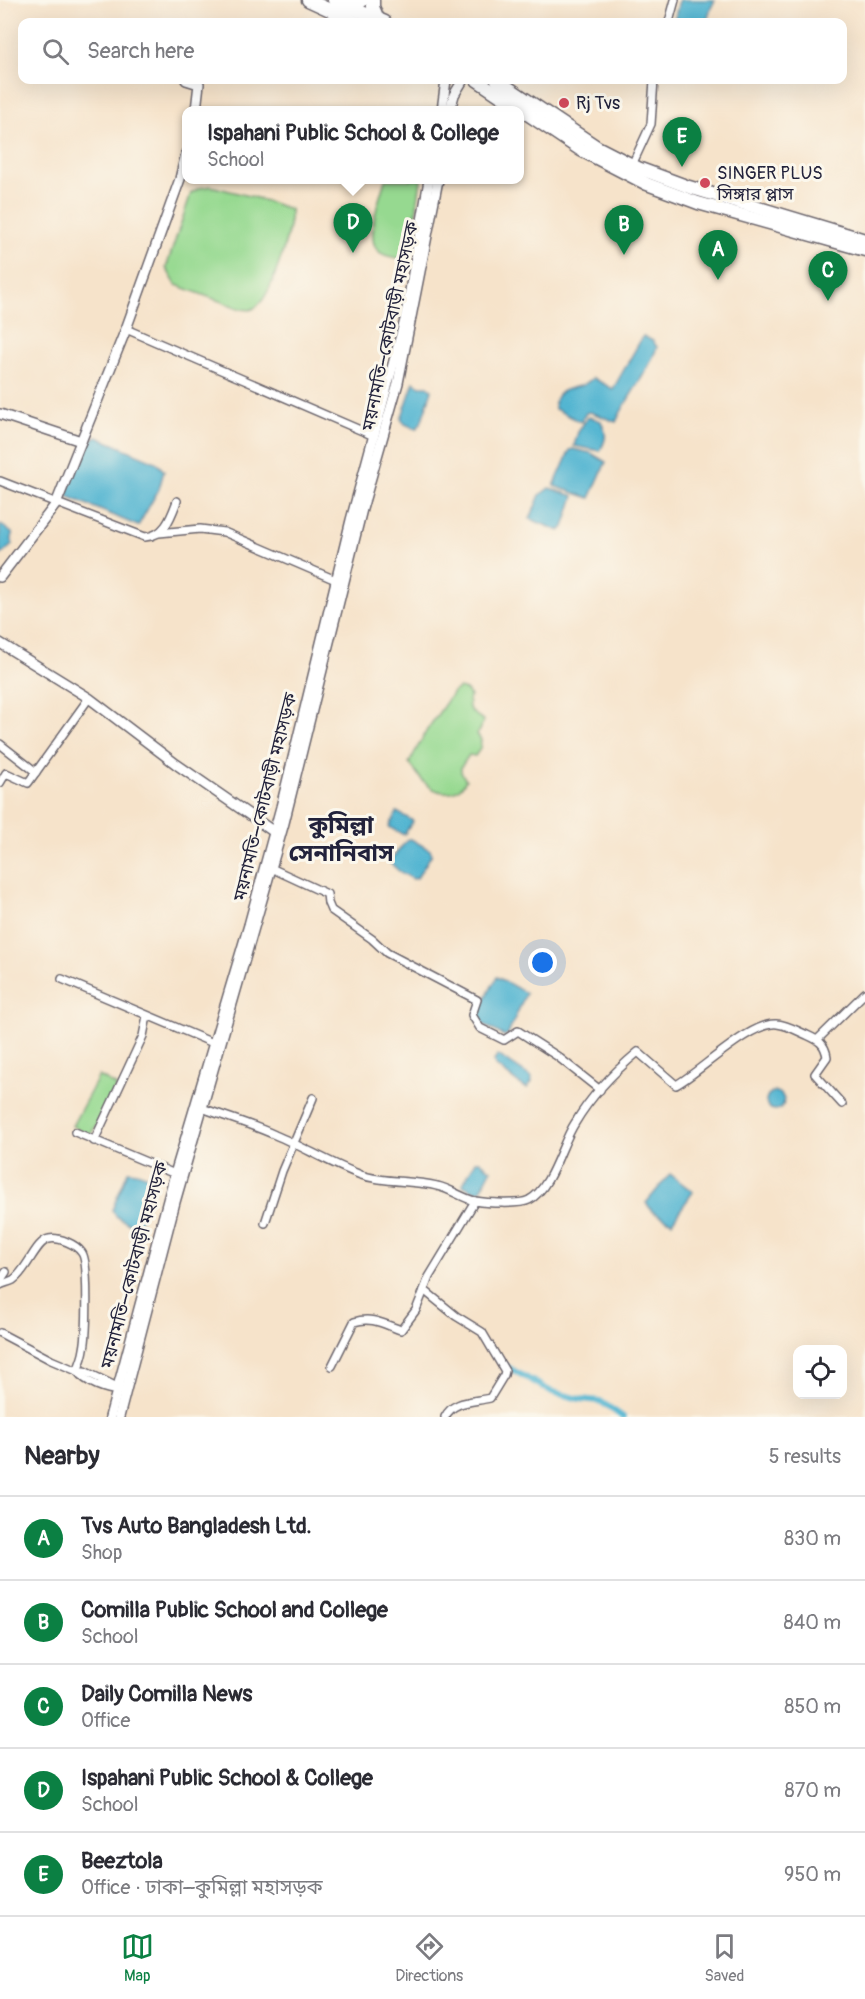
<!DOCTYPE html>
<meta charset="utf-8">
<style>
:root{--surface:#fff;--page:#f2f2f3;--text:#2b2b33;--muted:#7c7c81;--line:#e1e1e2;--accent:#0b8043}
body{margin:0;font-family:Pangolin,"Noto Sans Bengali",sans-serif;background:var(--page);color:var(--text)}
.controls{position:absolute;right:18px;bottom:18px;display:grid;overflow:hidden;border-radius:12px;box-shadow:0 6px 24px #0002}
.controls button{width:54px;height:54px;display:grid;place-items:center;padding:0;border:0;border-bottom:2px solid var(--line);background:var(--surface);color:var(--text);font:30px sans-serif}
.you{position:absolute;left:543px;top:963px;width:21px;height:21px;margin:-15px;border:4px solid #fff;border-radius:50%;background:#1a73e8;box-shadow:0 0 0 9px #1a73e833}
.badge{display:grid;place-items:center;width:39px;height:39px;border-radius:50%;background:var(--accent);color:#fff;font-size:20px;font-weight:700}
.pin{position:absolute;translate:-50% -50px;filter:drop-shadow(0 2px 3px #0008)}
.pin::after{content:'';position:absolute;top:32px;width:21px;height:18px;background:inherit;clip-path:polygon(0 0,100% 0,50% 100%)}
.popup{position:absolute;left:182px;top:106px;width:342px;height:78px;box-sizing:border-box;display:grid;place-content:center;border-radius:12px;background:var(--surface);filter:drop-shadow(0 2px 4px #0005);font-size:20px;white-space:nowrap;color:var(--muted)}
.popup b{font-size:22px;color:var(--text)}
.popup::after{content:'';position:absolute;left:50%;top:100%;margin-left:-12px;border:12px solid transparent;border-top-color:var(--surface)}
.list{margin:0;padding:0;list-style:none}
h2{display:flex;justify-content:space-between;align-items:center;height:78px;margin:0;padding:0 24px;font-size:26px}
h2 small{font-size:20px;font-weight:400;color:var(--muted)}
.list li{display:grid;grid-template-columns:39px 1fr auto;gap:18px;align-items:center;box-sizing:border-box;height:84px;padding:0 24px;border-top:2px solid var(--line)}
.list b{display:block;font-size:22px;white-space:nowrap}
.list p{margin:0;font-size:20px;white-space:nowrap;color:var(--muted)}
.list em{font-size:20px;font-style:normal;color:var(--muted)}
.icon{flex:none;width:33px;height:33px;fill:none;stroke:currentColor;stroke-width:2;stroke-linecap:round;stroke-linejoin:round}
.map{position:relative;flex:none;width:865px;height:1417px;overflow:hidden}
.search{position:absolute;background:var(--surface);box-shadow:0 6px 24px #0002;left:18px;right:18px;top:18px;height:66px;display:flex;align-items:center;gap:15px;box-sizing:border-box;padding:0 21px;border-radius:12px;color:var(--muted);font-size:22px}
.sheet{height:498px;background:var(--surface)}
nav{display:flex;justify-content:space-around;align-items:center;box-sizing:border-box;height:84px;border-top:2px solid var(--line);background:var(--surface);font-size:16px;color:var(--muted)}
nav a{display:grid;justify-items:center;gap:3px}
nav .on{color:var(--accent)}
.map>svg:first-child{display:block}
.green{fill:#96d990;stroke:#5c7e66;stroke-width:1.5}
.water{fill:#52b5d1;stroke:#3a6c86;stroke-width:1.5}
.lines{fill:none;stroke-linecap:round;stroke-linejoin:round}
.canal{stroke:#52b5d1;stroke-width:6}
.street-casing{stroke:#6c666d;stroke-width:10}
.secondary-casing{stroke:#6c666d;stroke-width:12}
.highway-casing{stroke:#6c666d;stroke-width:15}
.street{stroke:#fff;stroke-width:7}
.secondary{stroke:#fff;stroke-width:9}
.highway{stroke:#fff;stroke-width:12}
.poi-dot{fill:#d1495b;stroke:#fbf7ec;stroke-width:2}
.labels{text-anchor:middle;stroke-width:6;stroke-linejoin:round;paint-order:stroke}
.poi-label{font-size:18px;fill:#22223b;stroke:#fbf7ec;text-anchor:start}
.street-label{font-size:18px;fill:#22223b;stroke:#fbf7ec}
.district-label{font-size:24px;font-weight:bold;fill:#22223b;stroke:#fbf7ec}
</style>
<div class="map">
<svg width="865" height="1417" viewBox="0 0 865 1417">
<rect width="100%" height="100%" fill="#fbf7ec"/>
<filter id="ink" filterUnits="userSpaceOnUse"><feTurbulence type="fractalNoise" baseFrequency=".0167" numOctaves="2"/><feDisplacementMap in="SourceGraphic" scale="12" xChannelSelector="R" yChannelSelector="G"/><feConvolveMatrix kernelMatrix="1 2 1 2 8 2 1 2 1" color-interpolation-filters="sRGB"/></filter>
<filter id="wash" filterUnits="userSpaceOnUse"><feTurbulence type="fractalNoise" baseFrequency=".008" numOctaves="4" result="noise"/><feDisplacementMap in="SourceGraphic" scale="24" xChannelSelector="R" yChannelSelector="G"/><feGaussianBlur stdDeviation="1.35" result="paint"/><feColorMatrix in="noise" values="0 0 0 0 0 0 0 0 0 0 0 0 0 0 0 0 0 1.4 0 .05"/><feComposite in="paint" operator="in"/></filter>
<g filter="url(#wash)">
<rect width="100%" height="100%" fill="#f6e3ca"/>
<g class="green">
<path d="M385 180H421L409 260C401 258 388 258 381 253 362 243 381 195 385 180Z"/>
<path d="M211 186 257 198 290 209C293 226 272 294 258 305 252 311 249 310 241 309L176 285 166 268 191 193 199 188Z"/>
<path d="M459 688 466 690 470 695C466 713 471 710 484 721L477 734 481 740 480 749 475 756 469 755 461 767V772L466 780C456 799 434 794 421 779 417 774 414 768 409 763L427 730 453 692Z"/>
<path d="M99 1076 117 1086 90 1136 72 1126Z"/>
</g>
<g class="water">
<path d="M679 0H715L710 10 707 22H674Z"/>
<path d="M643 336 653 341 657 347C648 374 627 396 616 422L590 412 586 413 581 422 555 409C552 391 567 389 580 386 585 385 589 381 593 378L613 389Z"/>
<path d="M414 382 420 386H428L432 390 421 423 416 429 405 424 401 419Z"/>
<path d="M591 417 601 421C607 435 607 438 600 451L574 446 578 432 587 418Z"/>
<path d="M97 437 156 462 164 471 159 489 138 526 67 496C71 476 79 447 97 437Z"/>
<path d="M573 449 591 453 606 462 590 498 554 486 570 450Z"/>
<path d="M549 488 574 496 564 527 560 531 530 519 540 495Z"/>
<path d="M0 524 12 533V545L0 556Z"/>
<path d="M397 812 413 821 404 835 389 827Z"/>
<path d="M408 839H411L430 850 432 854 417 878 413 879 400 872 389 862Z"/>
<path d="M497 977 526 993 508 1034 504 1036 479 1022 475 1017Z"/>
<path d="M498 1055 531 1077 532 1082 527 1088 522 1086 495 1065 494 1061Z"/>
<circle cx="775" cy="1101" r="9"/>
<path d="M476 1161H480L491 1170 481 1190 477 1192 464 1186 463 1184Z"/>
<path d="M128 1171C137 1171 151 1175 155 1184L140 1221 129 1224 116 1216 112 1210Z"/>
<path d="M670 1174 693 1192 672 1222 653 1212 646 1203Z"/>
</g>
<g class="lines">
<path class="canal" d="M504 1365 552 1392 580 1399 600 1401 623 1417"/>
</g>
</g>
<g filter="url(#ink)">
<g class="lines">
<defs>
<g id="street">
<path d="M669 22 675 0"/>
<path d="M632 165 651 124 654 80"/>
<path d="M126 329 374 436"/>
<path d="M0 481 145 537C165 536 171 517 177 501"/>
<path d="M159 533 200 529 224 532 338 581"/>
<path d="M0 744 36 772"/>
<path d="M0 783 6 773 28 783 89 698"/>
<path d="M271 868 327 894 328 903 331 910 372 939 387 953 477 1000 472 1015 480 1028 504 1040 518 1031 557 1056 600 1090"/>
<path d="M62 979 213 1043"/>
<path d="M818 1039 865 993"/>
<path d="M202 1108C226 1117 251 1124 275 1135 304 1147 331 1164 361 1175 385 1183 413 1180 437 1186 451 1189 462 1198 475 1201 486 1203 520 1205 529 1200 552 1188 561 1144 575 1123 591 1096 614 1072 638 1052L676 1085C699 1073 751 1021 777 1024 788 1025 797 1031 807 1035 818 1040 825 1043 827 1057L815 1074 842 1104"/>
<path d="M75 1132 175 1174"/>
<path d="M94 1141 143 1036 147 1016"/>
<path d="M265 1223 282 1171 313 1098"/>
<path d="M0 1281 6 1272"/>
<path d="M0 1285C4 1283 9 1282 13 1280 27 1271 36 1241 49 1239 59 1237 76 1244 82 1253 89 1263 87 1335 84 1349 83 1357 80 1364 77 1371"/>
<path d="M0 1333 51 1360 77 1371H84L113 1385 117 1390"/>
<path d="M332 1366 354 1322C373 1316 385 1325 401 1330L416 1310 424 1290"/>
<path d="M77 1371C86 1383 106 1390 120 1391"/>
<path d="M445 1417C453 1400 474 1402 490 1398L504 1375 505 1371 482 1332 456 1316 424 1290 429 1277 475 1201"/>
</g>
<g id="secondary">
<path d="M186 80 199 84 196 110"/>
<path d="M442 110 446 80"/>
<path d="M450 110 454 95 463 80"/>
<path d="M0 414 81 441"/>
<path d="M0 577 56 504 126 329 180 179 186 154"/>
<path d="M0 643 89 698 176 764 277 834"/>
<path d="M110 1417 175 1174 249 925 281 807 351 520 405 320 429 180"/>
<path d="M119 1417 175 1202 284 823 362 509 398 383 438 180"/>
</g>
<g id="highway">
<path d="M308 0 356 22"/>
<path d="M334 0 385 22"/>
<path d="M373 0V7L378 19"/>
<path d="M344 4 356 5 363 0"/>
<path d="M477 80 581 150 647 184 698 203 865 250"/>
<path d="M497 80 597 147 638 168 689 187 865 240"/>
</g>
</defs>
<use href="#street" class="street-casing"/>
<use href="#secondary" class="secondary-casing"/>
<use href="#highway" class="highway-casing"/>
<use href="#street" class="street"/>
<use href="#secondary" class="secondary"/>
<use href="#highway" class="highway"/>
</g>
</g>
<g class="poi-dot">
<circle cx="564" cy="103" r="6"/>
<circle cx="705" cy="183" r="6"/>
</g>
<g class="labels">
<g class="poi-label">
<text x="576" y="109">Rj Tvs</text>
<text x="717" y="179">SINGER PLUS<tspan x="717" dy="21">সিঙ্গার প্লাস</tspan></text>
</g>
<g class="street-label">
<text transform="translate(390 326) rotate(-78)" y="6">ময়নামতি–কোটবাড়ী মহাসড়ক</text>
<text transform="translate(265 797) rotate(-76)" y="6">ময়নামতি–কোটবাড়ী মহাসড়ক</text>
<text transform="translate(134 1265) rotate(-75)" y="6">ময়নামতি–কোটবাড়ী মহাসড়ক</text>
</g>
<g class="district-label">
<text x="341" y="833">কুমিল্লা<tspan x="341" dy="28">সেনানিবাস</tspan></text>
</g>
</g>
</svg>
<div class="controls">
<button><svg class="icon" aria-label="locate" viewBox="0 0 24 24"><circle cx="12" cy="12" r="6"/><path d="M12 2v4M12 18v4M2 12h4M18 12h4"/></svg></button>
</div>
<div class="you"></div>
<div class="pin badge" style="left:718px;top:280px">A</div>
<div class="pin badge" style="left:624px;top:255px">B</div>
<div class="pin badge" style="left:828px;top:301px">C</div>
<div class="pin badge" style="left:353px;top:253px">D</div>
<div class="popup"><b>Ispahani Public School &amp; College</b>School</div>
<div class="pin badge" style="left:682px;top:167px">E</div>
<div class="search"><svg class="icon" aria-label="search" viewBox="0 0 24 24"><circle cx="10" cy="10" r="6"/><path d="M15 15l6 6"/></svg>Search here</div>
</div>
<section class="sheet">
<h2>Nearby<small>5 results</small></h2>
<ul class="list">
<li><span class="badge">A</span><div><b>Tvs Auto Bangladesh Ltd.</b><p>Shop</p></div><em>830 m</em></li>
<li><span class="badge">B</span><div><b>Comilla Public School and College</b><p>School</p></div><em>840 m</em></li>
<li><span class="badge">C</span><div><b>Daily Comilla News</b><p>Office</p></div><em>850 m</em></li>
<li><span class="badge">D</span><div><b>Ispahani Public School &amp; College</b><p>School</p></div><em>870 m</em></li>
<li><span class="badge">E</span><div><b>Beeztola</b><p>Office · ঢাকা–কুমিল্লা মহাসড়ক</p></div><em>950 m</em></li>
</ul>
</section>
<nav>
<a class="on"><svg class="icon" aria-label="map" viewBox="0 0 24 24"><path d="M3 6l6-2 6 2 6-2v14l-6 2-6-2-6 2zM9 4v14M15 6v14"/></svg>Map</a>
<a><svg class="icon" aria-label="directions" viewBox="0 0 24 24"><path d="M12 3l9 9-9 9-9-9zM9 14v-3h6M13 9l2 2-2 2"/></svg>Directions</a>
<a><svg class="icon" aria-label="saved" viewBox="0 0 24 24"><path d="M7 4h10v16l-5-4-5 4z"/></svg>Saved</a>
</nav>
